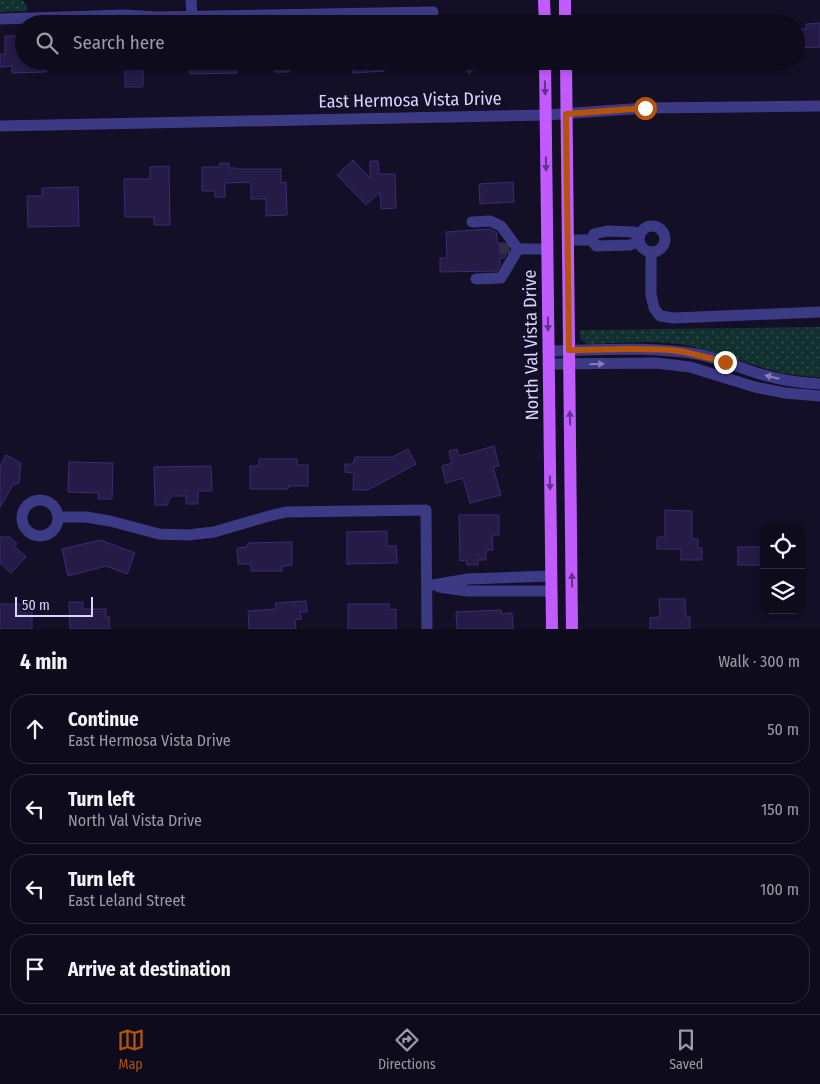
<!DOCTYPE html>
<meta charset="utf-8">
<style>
:root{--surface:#0e0b1c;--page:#171425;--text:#f1f3f6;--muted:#9b9ba3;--line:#2e2b3b;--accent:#b45309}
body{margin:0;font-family:"Fira Sans Condensed",sans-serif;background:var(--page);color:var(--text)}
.controls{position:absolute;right:15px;bottom:15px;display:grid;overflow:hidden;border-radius:10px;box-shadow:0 2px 8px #0003}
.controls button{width:45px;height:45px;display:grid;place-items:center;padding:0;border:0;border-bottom:1px solid var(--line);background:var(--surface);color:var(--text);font:25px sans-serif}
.scale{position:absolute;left:15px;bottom:12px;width:78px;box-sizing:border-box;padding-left:5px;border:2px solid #d9d4ff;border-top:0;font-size:14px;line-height:18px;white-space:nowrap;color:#d9d4ff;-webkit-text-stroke:4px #130f26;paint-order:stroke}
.stop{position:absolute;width:15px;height:15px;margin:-11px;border:4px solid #b45309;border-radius:50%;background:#fff}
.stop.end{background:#b45309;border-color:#fff;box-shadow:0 1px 5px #0008}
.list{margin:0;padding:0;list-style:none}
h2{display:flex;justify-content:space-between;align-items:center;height:65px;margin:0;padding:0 20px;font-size:21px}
h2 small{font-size:16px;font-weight:400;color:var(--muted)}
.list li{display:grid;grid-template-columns:32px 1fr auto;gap:15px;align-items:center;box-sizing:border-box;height:70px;margin:0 10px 10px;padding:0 10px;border:1px solid var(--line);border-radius:20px}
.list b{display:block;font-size:19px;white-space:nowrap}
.list p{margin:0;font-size:16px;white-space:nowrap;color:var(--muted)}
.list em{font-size:16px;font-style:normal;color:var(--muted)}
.icon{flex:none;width:28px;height:28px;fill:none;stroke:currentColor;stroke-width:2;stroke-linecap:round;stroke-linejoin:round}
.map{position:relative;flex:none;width:820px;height:629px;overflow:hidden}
.search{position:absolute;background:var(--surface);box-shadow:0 2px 8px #0003;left:15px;right:15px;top:15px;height:55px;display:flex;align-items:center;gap:12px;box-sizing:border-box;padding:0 18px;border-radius:28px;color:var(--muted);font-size:19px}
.sheet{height:385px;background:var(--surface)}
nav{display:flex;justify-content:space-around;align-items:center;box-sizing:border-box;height:70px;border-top:1px solid var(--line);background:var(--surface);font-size:14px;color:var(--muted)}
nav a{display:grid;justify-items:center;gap:2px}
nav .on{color:var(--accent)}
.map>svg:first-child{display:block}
.green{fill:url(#green-dots)}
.building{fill:#241b47;stroke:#3b2d73}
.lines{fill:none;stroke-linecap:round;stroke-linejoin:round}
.minor-tunnel{stroke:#312d47;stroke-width:11;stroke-dasharray:11 5.5;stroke-linecap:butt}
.minor{stroke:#3d3a85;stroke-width:11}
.major{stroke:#c25bff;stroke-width:12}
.oneway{fill:#623188}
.oneway2{fill:#837fbc}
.route{stroke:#b45309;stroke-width:6}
.labels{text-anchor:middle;stroke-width:4;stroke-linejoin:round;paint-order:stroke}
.street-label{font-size:18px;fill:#d9d4ff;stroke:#130f26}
</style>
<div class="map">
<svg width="820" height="629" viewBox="0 0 820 629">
<defs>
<pattern id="green-dots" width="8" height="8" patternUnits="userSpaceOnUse" patternTransform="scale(1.25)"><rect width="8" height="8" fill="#12302f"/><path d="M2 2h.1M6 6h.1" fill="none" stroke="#344d4e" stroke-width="1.8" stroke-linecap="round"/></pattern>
</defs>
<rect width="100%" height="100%" fill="#130f26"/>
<g class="green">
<path d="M0 0H22L27 5V11L0 12Z"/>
<path d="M820 327V377C775 377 734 356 690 346 657 339 621 343 587 344L580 339V330Z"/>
</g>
<g class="building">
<path d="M820 23V47L796 48V29H806V24Z"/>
<path d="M5 36H24V61H46V72L12 73V66L0 67V54H5Z"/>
<path d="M104 61H143V87H125V69H104Z"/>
<path d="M189 61H237V73L190 74Z"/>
<path d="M275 61H288L289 72H275Z"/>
<path d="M352 61H383L384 71 353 73Z"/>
<path d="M459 61H484L469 73Z"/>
<path d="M353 160 370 178V161H378L379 174H395L396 208 381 209 380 192 366 205 337 175Z"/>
<path d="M220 163H229V168H237V169H281V183L286 182 287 215 266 216V199H251V182L225 183V197H215V191H202V167H220Z"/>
<path d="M169 166 170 225H154V217H125L124 179H150V167Z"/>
<path d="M513 182 514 202 480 204 479 184Z"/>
<path d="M78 187 79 226 28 227 27 196H42V188Z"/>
<path d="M490 229 497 233V243H504L509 249 504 258H500V265L497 271 440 272V258H447L446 232Z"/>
<path d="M494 446 499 466 493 467 501 495 470 503 463 478 446 483 442 466 452 463 449 451 457 449 459 456Z"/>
<path d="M408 449 416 464 368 490H353L354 473 345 472V464H353L355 457H392Z"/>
<path d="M6 455 21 463 19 483 13 485 0 507V466Z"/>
<path d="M259 459H297V465H308V486H289L288 489H250V466H259Z"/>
<path d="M69 462 113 463 112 499H98L99 493 68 492Z"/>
<path d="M211 466 212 491H198V504H186V496H172L168 501V505H155L154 467Z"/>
<path d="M665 510 692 511V539H698V548H702V560H681V549H657V537H665Z"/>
<path d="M459 515H499V535H492L493 550H486V560H478V565H467L466 560 460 561Z"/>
<path d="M387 531V546H396L397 563 347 564V532Z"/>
<path d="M0 537H10L17 544 14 546 26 557 11 573 0 563Z"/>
<path d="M100 540 135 553 127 574 106 566 68 576 62 549Z"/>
<path d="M292 542V565L282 566V571H251V564H238L237 548 247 547 248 543Z"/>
<rect x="738" y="547" width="26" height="18"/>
<path d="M659 599H685L686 617H690V629H650V618L660 617Z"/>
<path d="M306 601 307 612H300L301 619 295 620 296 629H249L248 611 276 609 275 603Z"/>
<path d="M69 602H83V609H106V618L109 616 110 629H70Z"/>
<rect x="0" y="604" width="32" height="25"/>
<path d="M348 604H389V610L396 609V629H348Z"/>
<path d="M501 610 502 614 512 613 513 629H457L456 612Z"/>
</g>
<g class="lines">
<path class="minor-tunnel" d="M504 243 505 258"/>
<g class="minor">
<path d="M191 0 192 16"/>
<path d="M0 19 125 15 158 17 433 12"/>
<path d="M0 126 546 115 645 108 820 106"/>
<path d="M472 222 490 221 501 226 518 249H547"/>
<circle cx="652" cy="239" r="13"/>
<path d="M607 231 634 232 639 238 635 243 630 245 596 246 592 240 594 234Z"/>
<path d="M568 240H592"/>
<path d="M651 252V295L654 308 660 316 674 318 820 312"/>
<path d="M476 279 501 278 518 249"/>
<path d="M548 351C596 350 650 346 697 354 719 358 739 368 760 374 779 380 799 383 820 384"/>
<path d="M548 364 655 363 673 365 690 367 755 387 785 393 820 396"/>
<circle cx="40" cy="518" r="18"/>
<path d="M58 517H86L110 521 159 534 188 535 214 532 269 516 286 512 426 510 427 629"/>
<path d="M427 586 468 579 551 576"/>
<path d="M439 587 467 591H551"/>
</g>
<g class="major">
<path d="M544 0 545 24"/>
<path d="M565 0V24"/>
<path d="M545 61 552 629"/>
<path d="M566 61 572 629"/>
</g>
</g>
<defs><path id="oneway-solid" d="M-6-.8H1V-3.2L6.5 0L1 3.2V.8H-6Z" transform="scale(1.25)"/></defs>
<g class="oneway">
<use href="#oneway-solid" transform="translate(545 88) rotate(89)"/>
<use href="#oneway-solid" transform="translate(546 164) rotate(89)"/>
<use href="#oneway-solid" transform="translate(548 324) rotate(89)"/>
<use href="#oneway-solid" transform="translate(570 418) rotate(-91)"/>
<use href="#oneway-solid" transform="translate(550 483) rotate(89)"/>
<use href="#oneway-solid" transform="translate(572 580) rotate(-91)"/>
</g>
<g class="oneway2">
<use href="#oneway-solid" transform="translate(597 364) rotate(-1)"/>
<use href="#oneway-solid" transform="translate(772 377) rotate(-166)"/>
</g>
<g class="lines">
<path class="route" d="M645 108 566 114 569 350C604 350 644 347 679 351 695 354 709 358 725 362"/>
</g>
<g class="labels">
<g class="street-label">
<text transform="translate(410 100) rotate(-1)" y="6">East Hermosa Vista Drive</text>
<text transform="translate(531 345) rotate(-91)" y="6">North Val Vista Drive</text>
</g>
</g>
</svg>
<div class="controls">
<button><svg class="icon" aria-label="locate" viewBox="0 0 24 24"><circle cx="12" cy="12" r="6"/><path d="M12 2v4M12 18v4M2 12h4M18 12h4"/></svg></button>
<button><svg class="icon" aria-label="layers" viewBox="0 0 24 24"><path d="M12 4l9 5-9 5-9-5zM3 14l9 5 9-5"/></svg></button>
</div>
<div class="scale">50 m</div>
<div class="stop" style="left:645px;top:108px"></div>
<div class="stop end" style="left:725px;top:362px"></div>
<div class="search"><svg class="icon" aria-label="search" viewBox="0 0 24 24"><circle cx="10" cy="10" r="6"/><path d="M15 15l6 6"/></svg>Search here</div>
</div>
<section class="sheet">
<h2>4 min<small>Walk · 300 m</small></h2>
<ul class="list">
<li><svg class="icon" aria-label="ahead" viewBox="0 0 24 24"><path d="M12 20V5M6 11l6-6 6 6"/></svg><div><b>Continue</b><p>East Hermosa Vista Drive</p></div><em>50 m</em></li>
<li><svg class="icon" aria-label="left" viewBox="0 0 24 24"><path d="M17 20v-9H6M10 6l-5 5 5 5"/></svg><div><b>Turn left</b><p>North Val Vista Drive</p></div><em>150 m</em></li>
<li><svg class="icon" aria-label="left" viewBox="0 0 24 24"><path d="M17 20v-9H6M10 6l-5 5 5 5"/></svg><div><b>Turn left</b><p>East Leland Street</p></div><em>100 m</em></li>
<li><svg class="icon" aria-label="arrive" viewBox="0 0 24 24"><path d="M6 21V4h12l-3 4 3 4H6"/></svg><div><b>Arrive at destination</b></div></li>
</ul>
</section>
<nav>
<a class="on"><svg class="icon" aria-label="map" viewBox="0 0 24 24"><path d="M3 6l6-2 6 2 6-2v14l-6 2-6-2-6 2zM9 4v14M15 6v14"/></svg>Map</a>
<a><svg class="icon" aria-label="directions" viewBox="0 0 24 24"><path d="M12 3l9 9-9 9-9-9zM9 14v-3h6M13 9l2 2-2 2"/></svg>Directions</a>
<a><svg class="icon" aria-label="saved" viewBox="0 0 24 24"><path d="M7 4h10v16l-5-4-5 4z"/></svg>Saved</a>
</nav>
